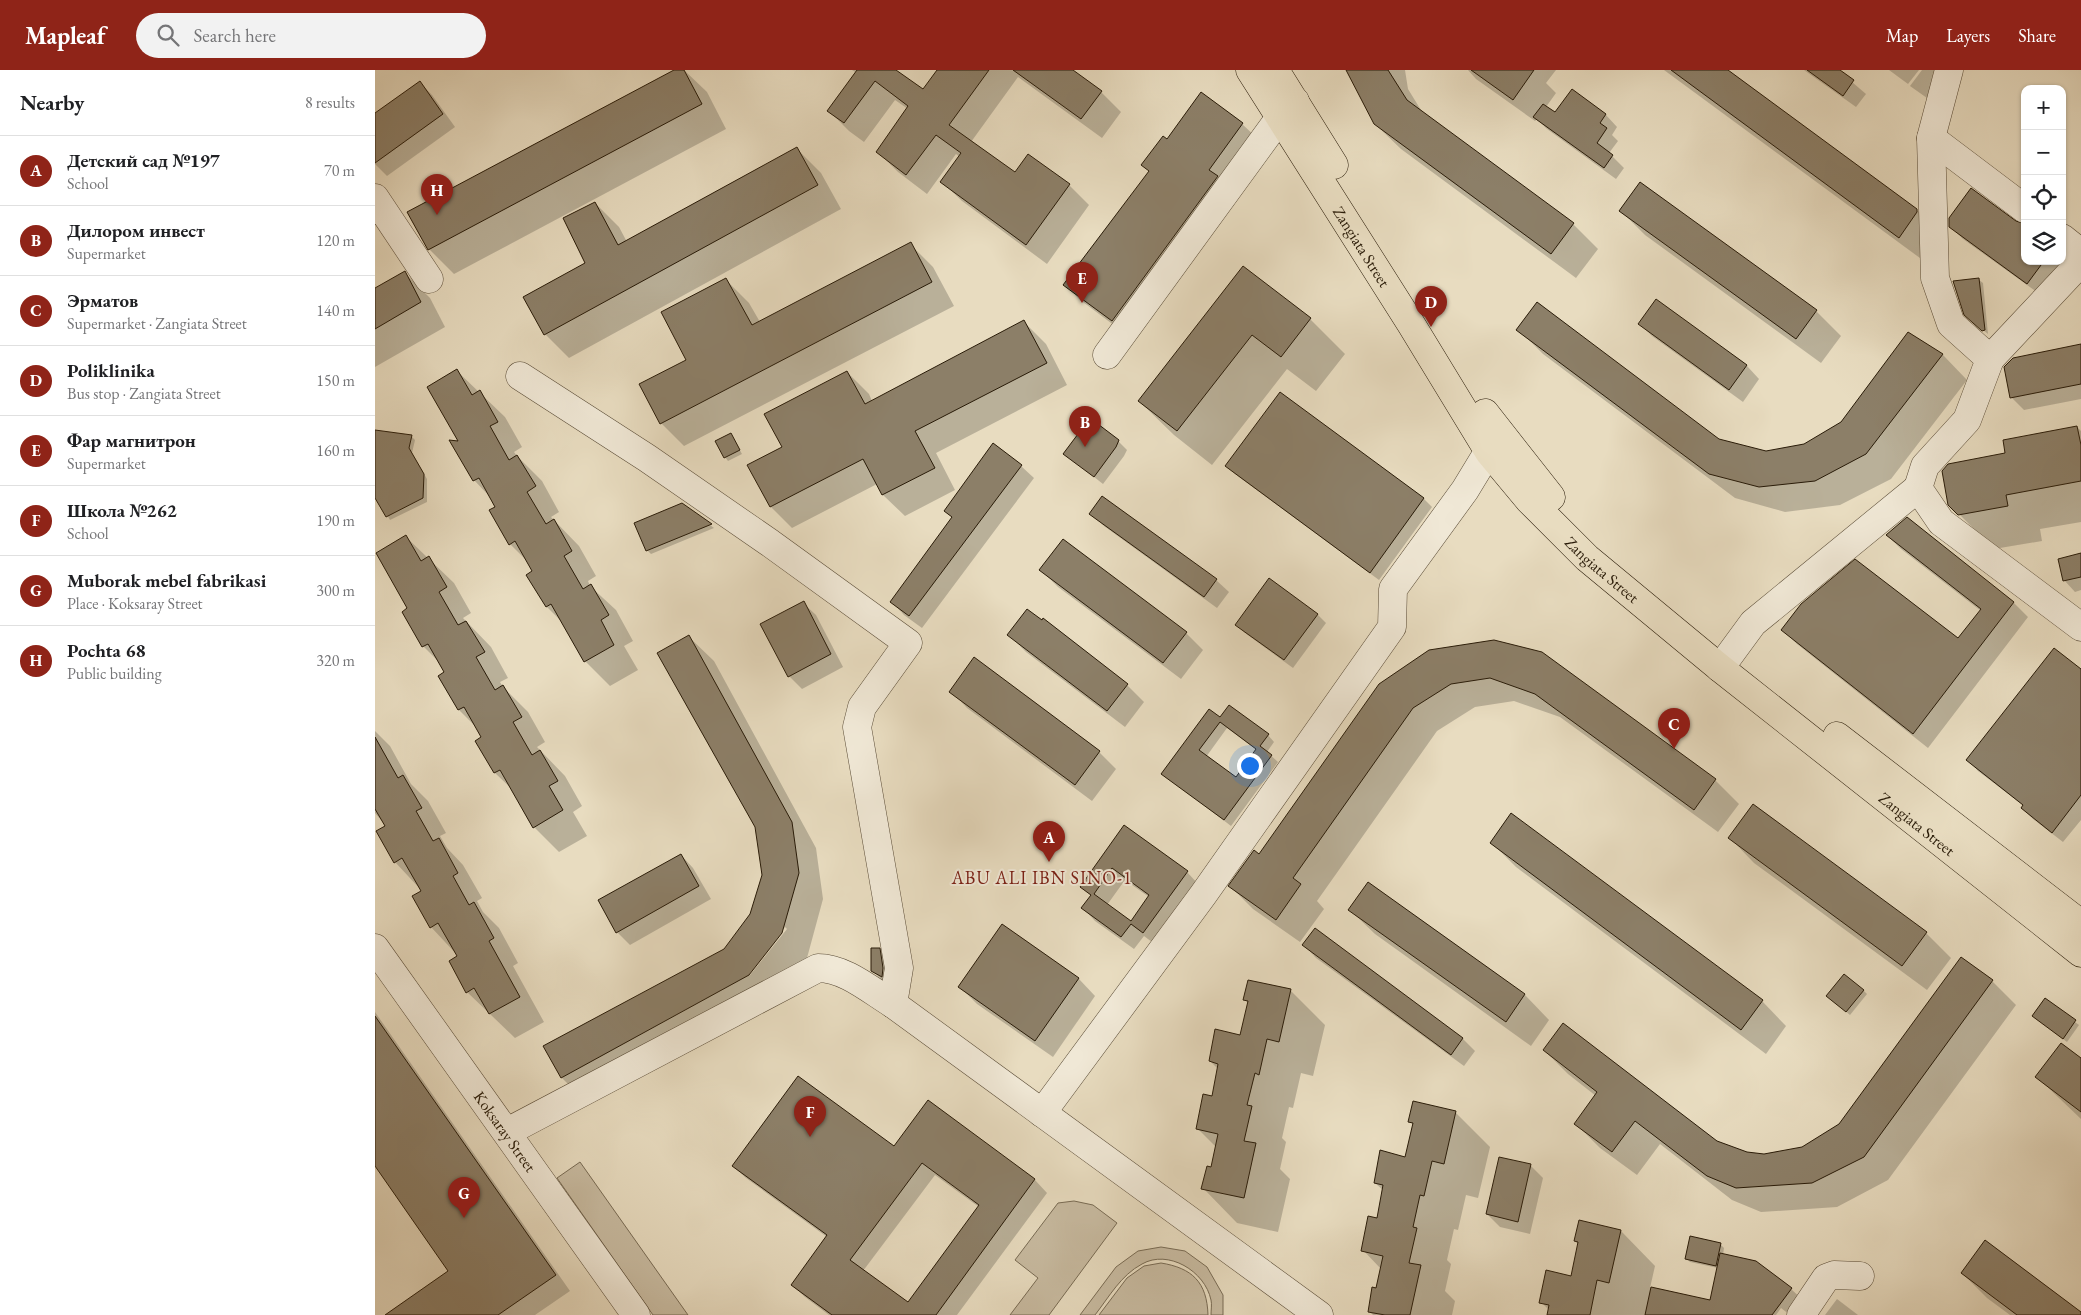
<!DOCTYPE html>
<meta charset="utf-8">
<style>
:root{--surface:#fff;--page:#f2f2f2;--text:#202124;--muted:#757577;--line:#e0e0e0;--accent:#8f2418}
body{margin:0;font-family:"EB Garamond",serif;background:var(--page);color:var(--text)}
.controls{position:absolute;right:15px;top:15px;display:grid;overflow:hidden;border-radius:10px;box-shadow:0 1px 4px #0004}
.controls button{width:45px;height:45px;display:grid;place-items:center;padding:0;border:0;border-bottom:1px solid var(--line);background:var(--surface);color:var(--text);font:25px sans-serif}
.you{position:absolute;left:874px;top:695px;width:18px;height:18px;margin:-12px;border:4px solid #fff;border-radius:50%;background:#1a73e8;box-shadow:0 0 0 8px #1a73e833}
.badge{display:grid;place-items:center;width:32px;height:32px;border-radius:50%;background:var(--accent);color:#fff;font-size:16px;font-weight:700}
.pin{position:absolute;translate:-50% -41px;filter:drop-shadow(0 1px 2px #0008)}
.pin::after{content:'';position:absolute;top:26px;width:18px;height:15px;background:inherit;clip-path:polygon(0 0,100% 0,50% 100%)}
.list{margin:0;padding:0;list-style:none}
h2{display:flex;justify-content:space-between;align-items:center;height:65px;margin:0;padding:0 20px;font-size:21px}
h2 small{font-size:16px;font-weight:400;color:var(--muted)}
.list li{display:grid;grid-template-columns:32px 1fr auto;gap:15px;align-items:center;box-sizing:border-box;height:70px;padding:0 20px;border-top:1px solid var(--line)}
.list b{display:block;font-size:19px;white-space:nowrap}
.list p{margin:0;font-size:16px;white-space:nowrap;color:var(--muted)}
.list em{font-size:16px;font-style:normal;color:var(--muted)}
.icon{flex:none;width:28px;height:28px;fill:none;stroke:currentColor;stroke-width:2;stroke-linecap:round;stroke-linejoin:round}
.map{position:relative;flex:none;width:1706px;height:1245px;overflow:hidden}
header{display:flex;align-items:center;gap:30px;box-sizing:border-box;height:70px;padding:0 25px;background:var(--accent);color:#fff}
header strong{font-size:24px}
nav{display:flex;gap:28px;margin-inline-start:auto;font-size:18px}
.search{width:350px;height:45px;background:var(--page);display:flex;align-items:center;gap:12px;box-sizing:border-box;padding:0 18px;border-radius:28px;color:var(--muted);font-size:19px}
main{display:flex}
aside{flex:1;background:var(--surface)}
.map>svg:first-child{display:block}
.green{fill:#c8bba1;stroke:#786b54}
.shadow{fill:#0003;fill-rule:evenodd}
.building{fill:#8c7f68;stroke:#291b08;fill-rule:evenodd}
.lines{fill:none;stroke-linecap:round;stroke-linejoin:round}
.minor-casing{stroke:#594b36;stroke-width:29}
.major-casing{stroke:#291b08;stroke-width:29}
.minor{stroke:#f0e8d6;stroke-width:28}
.major{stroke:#e8dcc0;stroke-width:28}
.labels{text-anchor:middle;stroke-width:4;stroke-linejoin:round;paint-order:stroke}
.street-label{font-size:16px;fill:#291b08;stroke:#f0e8d6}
.neighbourhood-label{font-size:18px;letter-spacing:1px;fill:#7a1f14;stroke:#f0e8d6}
</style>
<header>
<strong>Mapleaf</strong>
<div class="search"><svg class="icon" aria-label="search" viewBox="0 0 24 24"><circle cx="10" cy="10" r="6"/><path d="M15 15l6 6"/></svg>Search here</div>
<nav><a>Map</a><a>Layers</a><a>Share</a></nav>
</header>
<main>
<aside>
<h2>Nearby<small>8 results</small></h2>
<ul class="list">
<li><span class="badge">A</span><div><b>Детский сад №197</b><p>School</p></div><em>70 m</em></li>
<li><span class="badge">B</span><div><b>Дилором инвест</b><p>Supermarket</p></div><em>120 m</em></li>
<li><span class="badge">C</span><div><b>Эрматов</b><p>Supermarket · Zangiata Street</p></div><em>140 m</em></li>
<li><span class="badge">D</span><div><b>Poliklinika</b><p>Bus stop · Zangiata Street</p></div><em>150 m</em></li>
<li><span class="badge">E</span><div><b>Фар магнитрон</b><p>Supermarket</p></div><em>160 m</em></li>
<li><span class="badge">F</span><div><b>Школа №262</b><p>School</p></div><em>190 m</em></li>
<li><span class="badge">G</span><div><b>Muborak mebel fabrikasi</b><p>Place · Koksaray Street</p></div><em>300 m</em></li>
<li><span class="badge">H</span><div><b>Pochta 68</b><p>Public building</p></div><em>320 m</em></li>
</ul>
</aside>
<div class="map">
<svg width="1706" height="1245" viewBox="0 0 1706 1245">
<rect width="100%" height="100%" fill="#e8dcc0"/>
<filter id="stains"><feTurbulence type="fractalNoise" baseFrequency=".004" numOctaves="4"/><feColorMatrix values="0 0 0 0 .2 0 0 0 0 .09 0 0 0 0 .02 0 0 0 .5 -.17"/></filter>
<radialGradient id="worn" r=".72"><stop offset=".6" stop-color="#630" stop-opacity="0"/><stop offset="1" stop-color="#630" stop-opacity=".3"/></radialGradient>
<g class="green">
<path d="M205 1092 313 1245H278L182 1108Z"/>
<path d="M699 1131 718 1135 742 1153 674 1245H635L663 1208 640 1190 683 1133Z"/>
<path d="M786 1177 810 1181 832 1197 848 1225V1245H836C836 1240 837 1234 836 1230 830 1201 793 1179 767 1194 746 1205 734 1227 720 1245H705L741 1197 763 1181Z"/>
<path d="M786 1193C817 1198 832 1212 833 1245H724L752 1208 769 1196Z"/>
</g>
<g class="shadow">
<path d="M302 0H309L332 22 351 59 79 204 54 179Z"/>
<path d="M477 0H519L548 21 564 0H696L726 22 746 42 727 68 643 7 596 72 640 104 694 115 714 135 672 194 587 131 567 112 585 87 581 84 552 124 523 102 503 82 533 39 520 30 489 72 474 61 454 41 482 3Z"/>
<path d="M973 0H1030L1033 19 1049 45 1198 154 1223 179 1201 208 1026 79 1000 54Z"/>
<path d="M1093 0H1181L1171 13 1181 23 1171 37 1180 44 1197 21 1231 45 1242 57 1237 65 1243 71 1234 83 1249 98 1241 109 1172 59 1162 49 1160 51 1101 9Z"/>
<path d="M1289 0H1351L1542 140 1567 165 1549 191Z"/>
<path d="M1429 0H1463L1491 24 1481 37Z"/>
<path d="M1514 0H1544L1533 14Z"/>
<path d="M1547 0H1578L1559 33 1535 16Z"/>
<path d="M45 13 57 25 80 57 12 106 0 94V44Z"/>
<path d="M827 24 867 54 882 68 752 265 704 229 690 214 775 102 768 95 792 71Z"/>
<path d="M422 79 446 103 466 139 194 288 170 264 212 194 220 133 244 157 252 172Z"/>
<path d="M1265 113 1441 241 1466 266 1446 293 1270 165 1245 140Z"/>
<path d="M1640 153 1650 191H1687L1689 193 1666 225 1588 169 1575 156Z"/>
<path d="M535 174 558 197 579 236 309 376 286 353 266 315 313 290 351 210 374 233 385 252Z"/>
<path d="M868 197 935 249 970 284 941 321 912 299 837 395 799 365 764 331Z"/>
<path d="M30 203 55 228 70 257 0 297V220Z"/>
<path d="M1604 210 1608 213 1613 264 1595 249Z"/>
<path d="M1282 231 1372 296 1384 309 1368 332 1277 266 1265 254Z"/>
<path d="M649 252 671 274 692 315 561 383 580 420 530 446 508 425 502 414 417 458 396 437 374 396 409 378 472 302 494 324 497 331Z"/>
<path d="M1143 259 1344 370 1391 383 1429 376 1467 353 1533 263 1568 285 1592 310 1516 409 1465 435 1410 442 1360 428 1168 284Z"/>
<path d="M1706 276V329L1649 340 1636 327Z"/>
<path d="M82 301 130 347 147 377 139 382 142 386 167 411 184 442 176 447 204 476 221 506 213 511 215 516 241 540 258 571 249 576 263 600 235 616 210 591 189 554 172 537 153 505 159 502 153 492 135 474 116 428 99 410 85 373Z"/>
<path d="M905 324 1049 429 1057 437 1004 510 860 404 852 396Z"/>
<path d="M1702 357 1706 361V452L1665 459 1667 471 1619 479 1584 444 1632 384Z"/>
<path d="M356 364 367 384 353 391 350 387Z"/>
<path d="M36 366 40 370 37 383 52 409V432L15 450 0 425V367Z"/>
<path d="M743 371 752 380 749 386 728 414 690 384Z"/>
<path d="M646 396 659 408 547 558 529 545 517 532 578 448 570 441Z"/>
<path d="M307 434 339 458 276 484 272 480Z"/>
<path d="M716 444 841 510 854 522 842 538 729 456Z"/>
<path d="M1532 448 1639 533 1653 547 1553 678 1422 574 1408 560 1584 570 1606 541 1526 479 1512 465Z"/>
<path d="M31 467 79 513 96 543 88 548 116 577 133 608 125 612 128 617 153 642 170 672 162 677 190 706 207 736 198 742 212 766 184 782 159 757 139 721 120 703 102 671 108 668 102 658 84 640 65 606 71 603 66 594 48 576 34 539Z"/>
<path d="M1706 485V520L1700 522 1689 510Z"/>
<path d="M666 500 811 563 828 580 806 609 683 517Z"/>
<path d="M428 533 441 545 468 597 427 619 414 606Z"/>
<path d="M942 544 951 553 918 598 870 563 862 555Z"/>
<path d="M634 565 752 615 769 632 750 657 651 582Z"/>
<path d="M314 567 339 591 441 778 448 829 432 888 398 930 211 1032 187 1008 350 880 376 845 388 805 382 757ZM410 857 412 859 375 905 373 904Z"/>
<path d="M1167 583 1340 710 1364 734 1343 762 1185 647 1139 631 1100 637 1062 661 942 831 949 839 925 872 878 839 855 816 885 786 1005 615Z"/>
<path d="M1706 600V750L1688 772 1658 749 1647 738 1649 736 1603 701 1593 690Z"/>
<path d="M576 621 724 682 741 699 717 731 592 638Z"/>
<path d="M845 649 893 665 899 672 892 682 903 692 856 756 788 704ZM852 658 882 680 861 709 831 687Z"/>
<path d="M0 661 15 676 36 714 53 731 71 763 65 766 72 778 88 795 107 828 102 831 108 842 124 858 143 893 138 896 169 952 140 968 92 922 84 887 56 857 47 821 20 792 12 757 0 743Z"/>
<path d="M1379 736 1551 863 1576 888 1552 920 1379 793 1355 768Z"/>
<path d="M750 757 812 802 824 815 781 875 769 866 759 879 720 851 708 838 716 826 706 817ZM750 810 774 827 756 853 732 835Z"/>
<path d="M1116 772 1387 931 1411 956 1391 984 1141 797Z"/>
<path d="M306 785 318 798 336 829 255 875 242 862Z"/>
<path d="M993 814 1150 925 1174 950 1156 976 1000 864 975 840Z"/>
<path d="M628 856 704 909 720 926 678 987 602 934 585 917Z"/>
<path d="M929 875 1088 969 1100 981 1089 996 941 888Z"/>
<path d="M504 879 512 887 515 914 506 909 497 900Z"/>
<path d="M1617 911 1641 935 1513 1110 1462 1137 1386 1142 1357 1130 1285 1074 1262 1105 1225 1078 1201 1054 1221 1026 1193 1004 1169 980 1341 1072 1372 1083 1389 1085 1427 1078 1465 1055Z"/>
<path d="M915 920 950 955 938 1006 926 1003 918 1038 914 1037 907 1068 911 1072 905 1099 915 1109 903 1162 862 1153 828 1118 837 1098 841 1077 823 1059 838 1027 843 999 835 991 866 967 874 934 870 930Z"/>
<path d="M1488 920 1492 924 1475 945 1457 930Z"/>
<path d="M1670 929 1704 955 1692 972 1662 949Z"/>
<path d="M0 942 195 1221 160 1245H12L75 1201 0 1094Z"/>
<path d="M1706 990V1049L1662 1007Z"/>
<path d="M553 1032 660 1110 672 1123 582 1245H454L430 1227 417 1215 452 1167 371 1108 358 1096 519 1078ZM560 1105 604 1137 533 1234 488 1201Z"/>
<path d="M1080 1042 1115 1077 1103 1128 1091 1125 1083 1160 1079 1159 1072 1190 1076 1194 1070 1221 1080 1231 1077 1245H998L994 1241 1006 1199 988 1180 1003 1149 1009 1121 1000 1113 1031 1088 1039 1055 1035 1052Z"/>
<path d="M1155 1095 1168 1108 1155 1164 1125 1157 1112 1144Z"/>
<path d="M1246 1161 1280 1196 1275 1218 1336 1232 1343 1198 1315 1192 1311 1188 1345 1174 1349 1178 1348 1185 1416 1219 1430 1232 1415 1245 1406 1238 1401 1245H1173L1174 1240 1166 1232 1197 1207 1204 1175 1200 1171Z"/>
<path d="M1587 1203 1706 1243V1245H1635L1612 1228Z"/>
<path d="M1462 1229 1483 1245H1450Z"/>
</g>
<g class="building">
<path d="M299 0H309L327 34 53 180 32 142Z"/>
<path d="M482 0H521L548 19 562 0H614L574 55 640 102 653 84 695 114 651 175 565 112 586 83 561 65 531 105 501 82 533 36 500 11 469 53 452 41Z"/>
<path d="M638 0H698L727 21 706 49Z"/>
<path d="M971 0H1013L1032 30 1199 153 1176 184 999 54Z"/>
<path d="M1096 0H1159L1138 30Z"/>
<path d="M1296 0H1353L1542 139V142L1524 168Z"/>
<path d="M1432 0H1465L1479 10 1468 26Z"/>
<path d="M45 11 68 44 0 93V43Z"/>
<path d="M1197 19 1231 44 1225 53 1232 58 1222 73 1238 85 1229 98 1158 47 1168 34 1180 42Z"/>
<path d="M826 22 868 53 834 100 843 106 737 251 688 215 774 101 766 95 788 66 792 69Z"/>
<path d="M422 77 443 115 169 265 148 227 210 193 188 148 220 132 243 175Z"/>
<path d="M1265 112 1442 240 1421 269 1244 141Z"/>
<path d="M1596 118 1641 151 1650 154V191H1669L1652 214 1574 157V148Z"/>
<path d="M536 172 557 212 285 354 264 314 311 290 286 242 351 208 377 255Z"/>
<path d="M868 196 936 248 906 287 877 265 802 361 763 331Z"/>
<path d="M30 201 46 232 0 259V218Z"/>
<path d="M1604 208 1610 260 1607 261 1589 245 1578 211Z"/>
<path d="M1281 229 1372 295 1354 320 1263 254Z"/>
<path d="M1162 232 1344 369 1391 381 1429 374 1466 352 1533 262 1568 284 1491 384 1440 411 1384 417 1334 404 1141 260Z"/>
<path d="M649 250 672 293 540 361 560 398 507 425 488 389 395 437 372 395 407 377 389 344 472 301 490 334Z"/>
<path d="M1706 274V314L1635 328 1629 297 1638 288Z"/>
<path d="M82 299 97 325 105 320 123 352 115 356 134 390 142 385 161 416 152 422 171 454 179 449 197 481 189 486 208 519 216 514 234 545 226 550 239 575 209 592 176 534 171 537 151 505 157 501 140 471 134 475 114 440 120 437 104 408 98 411 74 370 83 371 52 317Z"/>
<path d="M905 322 1049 428 995 503 850 396Z"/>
<path d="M715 348 744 370 741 377 719 407 688 384Z"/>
<path d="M1702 356 1706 375V411L1631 425 1633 436 1583 445 1573 435 1567 401 1573 394 1630 383 1628 370Z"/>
<path d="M0 360 37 365 34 378 49 404 48 428 11 447 0 428Z"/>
<path d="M356 363 365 380 349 388 340 371Z"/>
<path d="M618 373 647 395 534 546 515 532 577 447 569 441Z"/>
<path d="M727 426 842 509 829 527 714 444Z"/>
<path d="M307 433 337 454 271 481 259 453Z"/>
<path d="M1532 447 1639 532 1538 664 1406 560 1426 534 1480 489 1583 568 1606 539 1511 465Z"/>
<path d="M31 465 46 491 54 486 72 517 64 522 83 555 91 551 110 582 101 587 120 620 128 615 147 647 138 652 157 685 165 680 183 711 174 716 188 740 158 758 125 700 119 703 100 671 106 667 89 637 83 640 63 606 69 602 53 574 47 577 27 542 32 538 1 483Z"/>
<path d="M688 469 812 562 788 593 664 500Z"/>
<path d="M1706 483V507L1688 511 1683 489Z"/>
<path d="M894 508 943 544 909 590 860 555Z"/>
<path d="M429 531 456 584 413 607 385 554Z"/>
<path d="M652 539 667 550 668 548 753 614 732 641 632 565Z"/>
<path d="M314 565 417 752 424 803 407 863 374 905 186 1008 168 976 349 879 375 844 387 805 380 757 282 583Z"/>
<path d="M1119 570 1167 582 1341 709 1319 740 1160 624 1115 608 1076 614 1038 638 918 808 926 814 901 850 853 816 879 780 884 784 1004 614 1054 580Z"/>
<path d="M1679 578 1706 599V725L1677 763 1646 738 1648 735 1591 690Z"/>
<path d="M599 587 725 681 700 715 574 622Z"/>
<path d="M854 635 894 664 885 676 897 685 849 750 786 704 834 639 845 647ZM845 652 881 679 861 707 824 680Z"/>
<path d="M0 667 23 708 28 705 47 738 41 741 58 771 64 768 83 803 78 806 94 835 99 832 119 868 114 871 145 927 114 944 99 918 91 923 74 891 82 886 63 853 55 858 37 826 46 821 27 788 19 793 1 761 10 756 0 739Z"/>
<path d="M1378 734 1552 862 1527 896 1353 768Z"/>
<path d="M1136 743 1388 930 1366 960 1115 773Z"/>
<path d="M749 755 813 801 768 863 756 854 746 867 706 838 716 825 705 817ZM737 798 774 825 756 851 719 824Z"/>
<path d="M306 784 324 816 241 863 223 830Z"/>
<path d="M993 812 1150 924 1131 952 973 840Z"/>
<path d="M627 854 704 908 660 971 583 917Z"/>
<path d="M940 858 1088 968 1076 985 927 875Z"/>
<path d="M496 878H505L508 898 507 907 496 901Z"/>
<path d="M1586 887 1618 910 1489 1087 1437 1113 1361 1118 1332 1106 1260 1051 1237 1082 1199 1054 1222 1022 1168 980 1188 953 1342 1071 1372 1082 1389 1084 1427 1077 1464 1054Z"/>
<path d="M1469 904 1489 920 1471 942 1451 926Z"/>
<path d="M873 910 916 919 904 972 892 969 884 1005 880 1003 872 1035 877 1036 869 1071 881 1073 869 1128 826 1119 832 1096 836 1097 843 1064 821 1059 828 1024 837 1026 843 994 834 991 840 959 865 965 873 931 868 930Z"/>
<path d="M1670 928 1701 950 1688 969 1657 946Z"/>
<path d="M0 946 181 1205 123 1245H10L73 1201 0 1096Z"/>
<path d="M1686 973 1706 988V1042L1660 1007Z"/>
<path d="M423 1006 519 1076 553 1030 660 1109 561 1245H457L416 1215 452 1165 357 1096ZM547 1093 604 1135 533 1232 475 1190Z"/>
<path d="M1038 1031 1081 1041 1069 1094 1057 1091 1049 1126 1045 1125 1038 1157 1042 1158 1034 1193 1046 1195 1035 1245H1010L993 1242 997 1217 1001 1218 1008 1186 986 1181 993 1146 1002 1148 1008 1115 999 1113 1005 1080 1030 1087 1038 1053 1033 1052Z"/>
<path d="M1124 1087 1156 1094 1143 1152 1111 1144Z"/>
<path d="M1204 1150 1246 1160 1234 1213 1222 1210 1215 1245H1172L1174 1235 1164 1233 1171 1200 1196 1206 1203 1172 1199 1171Z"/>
<path d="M1315 1166 1346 1173 1341 1196 1310 1189Z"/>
<path d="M1610 1170 1706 1242V1245H1642L1586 1203Z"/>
<path d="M1345 1183 1381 1191 1417 1218 1397 1245H1270L1276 1217 1335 1230Z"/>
</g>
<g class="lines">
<defs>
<g id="minor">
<path d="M1574 0 1556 68 1560 208 1576 254 1615 289 1592 350 1550 396 1543 418 1566 452 1706 557"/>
<path d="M1556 68 1650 139"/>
<path d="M0 128 54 209"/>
<path d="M1687 168 1706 183"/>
<path d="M732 285 906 46 920 31"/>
<path d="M1615 289 1706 192"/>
<path d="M145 306 272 388 395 473 533 573 487 637 482 657 524 898 518 934 944 1245"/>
<path d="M1345 598 1378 553 1543 418"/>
<path id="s1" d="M0 878 261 1245"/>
<path d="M667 1043 828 825 1017 557 1018 519 1090 420 1124 364"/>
<path d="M132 1062 443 898C470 898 495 920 518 934"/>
<path d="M1426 1245 1451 1208 1459 1205 1485 1206"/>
</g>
<g id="major">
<path id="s2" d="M875 0 1036 254 1114 382 1154 430 1212 488 1345 598 1706 883"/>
<path d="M900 0 959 95"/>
<path d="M1110 343 1176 427"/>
<path d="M1462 666 1706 854"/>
</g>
</defs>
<use href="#minor" class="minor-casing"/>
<use href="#major" class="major-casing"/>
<use href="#minor" class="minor"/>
<use href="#major" class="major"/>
</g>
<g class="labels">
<g class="street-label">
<text dy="6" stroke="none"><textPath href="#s2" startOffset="209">Zangiata Street</textPath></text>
<text dy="6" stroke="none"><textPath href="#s2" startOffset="614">Zangiata Street</textPath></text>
<text dy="6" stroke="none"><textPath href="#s2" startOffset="1019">Zangiata Street</textPath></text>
<text dy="6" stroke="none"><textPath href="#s1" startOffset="225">Koksaray Street</textPath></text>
</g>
<g class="neighbourhood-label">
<text x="667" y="814">ABU ALI IBN SINO-1</text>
</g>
</g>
<rect width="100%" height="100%" filter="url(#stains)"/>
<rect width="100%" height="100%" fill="url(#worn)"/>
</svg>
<div class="controls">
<button>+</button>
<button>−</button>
<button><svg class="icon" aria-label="locate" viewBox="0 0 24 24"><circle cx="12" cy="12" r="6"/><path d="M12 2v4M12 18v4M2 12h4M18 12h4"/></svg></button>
<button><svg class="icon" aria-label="layers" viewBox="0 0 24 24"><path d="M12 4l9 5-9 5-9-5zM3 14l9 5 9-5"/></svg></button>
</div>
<div class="you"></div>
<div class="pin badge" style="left:674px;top:792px">A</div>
<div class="pin badge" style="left:710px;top:377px">B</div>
<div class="pin badge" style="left:1299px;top:679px">C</div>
<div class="pin badge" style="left:1056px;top:257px">D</div>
<div class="pin badge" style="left:707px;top:233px">E</div>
<div class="pin badge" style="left:435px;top:1067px">F</div>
<div class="pin badge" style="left:89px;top:1148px">G</div>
<div class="pin badge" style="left:62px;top:145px">H</div>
</div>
</main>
